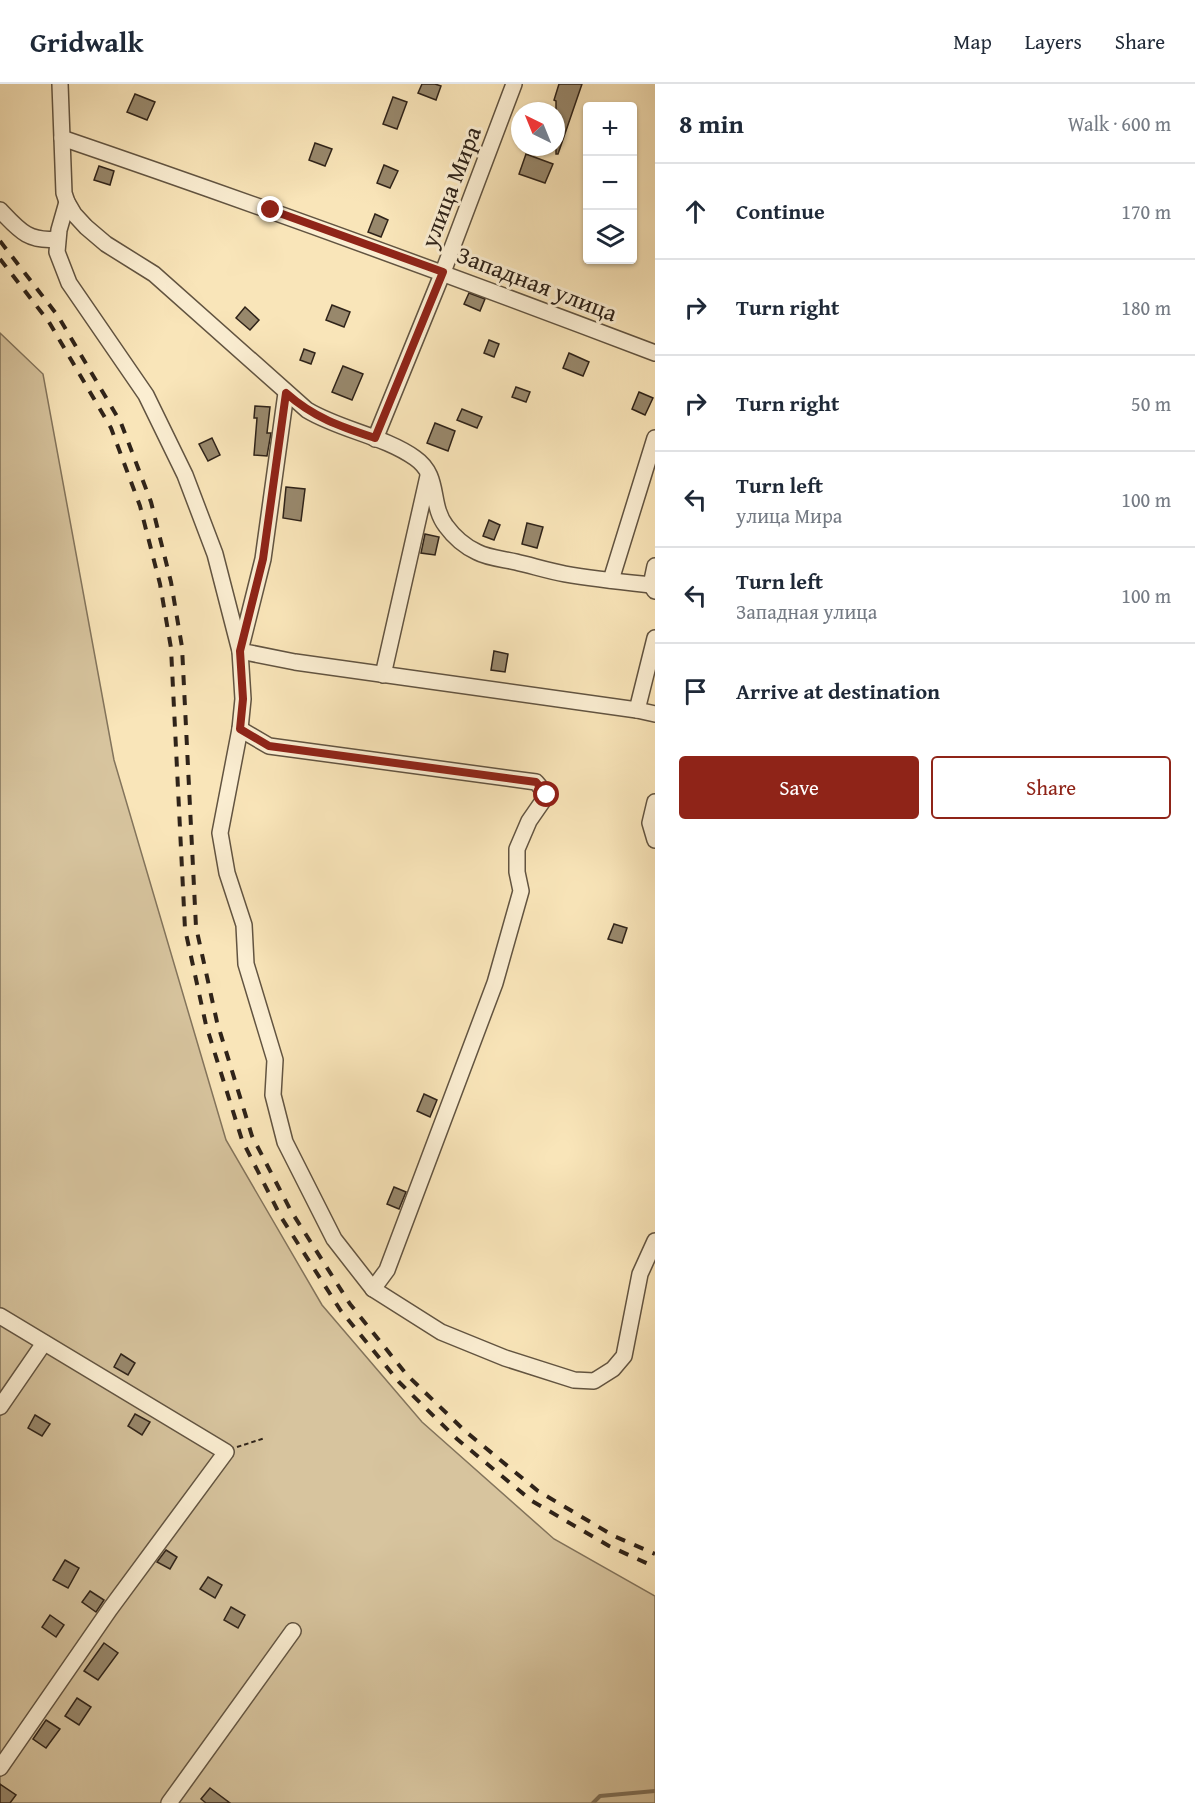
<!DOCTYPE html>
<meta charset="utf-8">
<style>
:root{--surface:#fff;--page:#f2f2f3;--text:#1f2937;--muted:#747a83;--line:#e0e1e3;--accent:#8f2418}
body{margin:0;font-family:"Gentium Book Plus",serif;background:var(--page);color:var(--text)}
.controls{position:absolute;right:18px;top:18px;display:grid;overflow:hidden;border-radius:6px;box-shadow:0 2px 4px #0004}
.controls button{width:54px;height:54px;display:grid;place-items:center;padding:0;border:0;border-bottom:2px solid var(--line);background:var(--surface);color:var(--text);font:30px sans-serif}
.compass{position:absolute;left:511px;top:18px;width:54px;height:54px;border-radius:50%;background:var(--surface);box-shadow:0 2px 4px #0004;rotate:317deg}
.stop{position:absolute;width:18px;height:18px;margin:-14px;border:4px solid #8f2418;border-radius:50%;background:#fff}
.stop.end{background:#8f2418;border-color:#fff;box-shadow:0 2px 6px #0008}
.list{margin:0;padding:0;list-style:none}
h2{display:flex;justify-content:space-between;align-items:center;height:78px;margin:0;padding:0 24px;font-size:26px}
h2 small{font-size:20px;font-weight:400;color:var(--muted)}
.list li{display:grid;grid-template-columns:39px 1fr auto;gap:18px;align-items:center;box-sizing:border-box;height:96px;padding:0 24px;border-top:2px solid var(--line)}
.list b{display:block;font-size:22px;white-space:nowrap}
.list p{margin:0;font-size:20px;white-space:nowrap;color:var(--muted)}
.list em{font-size:20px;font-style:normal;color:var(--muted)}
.actions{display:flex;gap:12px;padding:18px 24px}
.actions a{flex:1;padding:14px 0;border:2px solid var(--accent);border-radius:6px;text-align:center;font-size:21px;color:var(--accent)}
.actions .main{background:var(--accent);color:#fff}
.icon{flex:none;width:33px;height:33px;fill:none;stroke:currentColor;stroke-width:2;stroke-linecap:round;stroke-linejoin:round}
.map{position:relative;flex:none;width:655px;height:1719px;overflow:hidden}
header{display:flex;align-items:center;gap:36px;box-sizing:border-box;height:84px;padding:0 30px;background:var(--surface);border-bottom:2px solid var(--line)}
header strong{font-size:28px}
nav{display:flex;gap:33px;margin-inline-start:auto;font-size:21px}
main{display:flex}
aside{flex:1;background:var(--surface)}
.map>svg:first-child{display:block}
.green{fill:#d7c49e;stroke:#83745c;stroke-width:1.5}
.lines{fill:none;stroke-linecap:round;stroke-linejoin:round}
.stream{stroke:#7f7059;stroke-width:4}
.building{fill:#98886c;stroke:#2f2319;stroke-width:1.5}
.minor-casing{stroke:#625441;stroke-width:18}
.path{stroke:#2f2319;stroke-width:2;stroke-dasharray:4.5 3;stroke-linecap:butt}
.minor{stroke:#fbeed2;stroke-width:15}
.rail{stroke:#2f2319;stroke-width:4;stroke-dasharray:10 10;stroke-linecap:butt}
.route{stroke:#8f2418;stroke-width:8}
.labels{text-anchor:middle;stroke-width:6;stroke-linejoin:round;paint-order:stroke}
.street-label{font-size:24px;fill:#2f2319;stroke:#fbeed2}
</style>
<header>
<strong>Gridwalk</strong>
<nav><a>Map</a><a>Layers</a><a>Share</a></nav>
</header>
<main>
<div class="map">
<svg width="655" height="1719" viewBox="0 0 655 1719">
<rect width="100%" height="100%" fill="#f9e5b9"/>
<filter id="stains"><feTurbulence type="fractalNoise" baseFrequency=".00333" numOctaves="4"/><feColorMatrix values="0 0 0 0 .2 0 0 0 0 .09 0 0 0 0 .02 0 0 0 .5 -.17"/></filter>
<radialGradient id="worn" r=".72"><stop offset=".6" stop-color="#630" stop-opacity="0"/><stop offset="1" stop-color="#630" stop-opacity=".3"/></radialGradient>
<path class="green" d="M0 249 43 290 114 676 226 1056 322 1221 422 1338 554 1455 655 1512V1719H0Z"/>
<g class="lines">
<path class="stream" d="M593 1719 600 1712 655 1707"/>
</g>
<g class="building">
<path d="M422 0H435L441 2 436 16 418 9Z"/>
<path d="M559 0H582L558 70H556V17L554 16Z"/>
<path d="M135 10 155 18 147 36 127 28Z"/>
<path d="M393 13 407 18 397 45 383 40Z"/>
<path d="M315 59 332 65 325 82 309 76Z"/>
<path d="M526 70 553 80 545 99 519 90Z"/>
<path d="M384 81 398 87 390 104 377 99Z"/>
<path d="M99 82 114 87 110 101 94 96Z"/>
<path d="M375 130 388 136 381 153 368 148Z"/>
<path d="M469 209 485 215 480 227 464 220Z"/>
<path d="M332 221 350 228 344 243 326 236Z"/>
<path d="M245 223 259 236 250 246 236 234Z"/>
<path d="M489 256 499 260 494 273 484 269Z"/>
<path d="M304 265 315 269 311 280 300 276Z"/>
<path d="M569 269 589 278 583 292 563 284Z"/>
<path d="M343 282 363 290 352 316 332 308Z"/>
<path d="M516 303 530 308 526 318 512 313Z"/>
<path d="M639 308 653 314 645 331 632 325Z"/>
<path d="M255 322 270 323 267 349H271L267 372 254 371 257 334H254Z"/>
<path d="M462 325 482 333 477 344 457 336Z"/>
<path d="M435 339 455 347 448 367 427 359Z"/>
<path d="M212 354 220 371 208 377 199 360Z"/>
<path d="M286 403 305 405 301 437 283 434Z"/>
<path d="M489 436 500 441 494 456 483 452Z"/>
<path d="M527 439 543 443 537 464 522 460Z"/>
<path d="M425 450 439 453 435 471 421 469Z"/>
<path d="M494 567 508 570 505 588 491 586Z"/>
<path d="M614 840 627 844 622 859 608 855Z"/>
<path d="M424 1010 437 1016 430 1033 417 1027Z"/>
<path d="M394 1103 406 1108 399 1125 387 1120Z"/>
<path d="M121 1270 135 1279 128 1291 114 1283Z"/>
<path d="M135 1330 150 1338 142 1351 128 1342Z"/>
<path d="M35 1331 50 1340 42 1352 28 1344Z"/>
<path d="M166 1466 177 1473 170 1485 157 1478Z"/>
<path d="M65 1476 79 1484 68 1504 53 1496Z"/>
<path d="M208 1493 222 1501 215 1514 200 1505Z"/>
<path d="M90 1507 104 1516 96 1528 82 1518Z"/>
<path d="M231 1523 245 1531 238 1544 224 1536Z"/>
<path d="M50 1531 64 1541 56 1553 42 1543Z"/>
<path d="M104 1559 118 1569 98 1596 84 1587Z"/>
<path d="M77 1614 91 1623 79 1641 65 1632Z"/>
<path d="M46 1636 60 1645 46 1664 33 1655Z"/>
<path d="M0 1700 16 1711 10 1719H0Z"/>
<path d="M210 1704 230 1719H206L201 1715Z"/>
</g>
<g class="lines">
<defs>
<g id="minor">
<path d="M60 0 64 109 67 118 74 130 86 143 106 160 154 190 307 326C340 346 384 352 415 374 441 392 429 420 446 442 454 453 464 462 477 468 488 474 504 475 516 478 533 482 549 487 565 490 594 495 623 498 651 501"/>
<path d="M62 54C261 122 458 194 655 269"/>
<path d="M67 118 59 146 57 168 69 199 146 311 185 391 215 470 240 567 243 615 240 645 220 749 227 789 244 841 246 880 275 976 273 1011 285 1058 334 1155 373 1205 441 1248 505 1274 574 1296 594 1297 613 1285 624 1272 640 1190 655 1157"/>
<path d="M0 126C19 146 28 158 57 155"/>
<path d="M286 309 263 475 240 567 295 578 637 626 655 630"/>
<path d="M375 355 443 188 514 0"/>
<path d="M655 482 651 501 655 507"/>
<path d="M611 496 655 354"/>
<path d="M383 591 428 392"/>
<path d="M637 626 655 554"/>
<path d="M240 645 269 662 536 698 547 711 529 737 517 765V788L521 807 495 899 387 1186 373 1205"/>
<path d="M655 718 650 739 655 756"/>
<path d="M0 1232 226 1368 110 1525 0 1684"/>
<path d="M0 1323 44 1259"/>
<path d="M169 1719 293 1547"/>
</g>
</defs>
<use href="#minor" class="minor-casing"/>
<path class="path" d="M237 1363 265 1354"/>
<use href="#minor" class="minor"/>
<g class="rail">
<path d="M0 157 58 232 121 339 151 418 171 498 182 563 196 843 217 938 252 1052 291 1127 350 1220 407 1291 465 1347 538 1407 614 1452 655 1470"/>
<path d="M0 175 49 238 111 344 140 422 160 500 171 564 185 845 206 941 242 1056 281 1133 341 1227 399 1298 457 1355 532 1417 609 1462 655 1483"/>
</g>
</g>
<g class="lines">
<path class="route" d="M271 126 443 188 375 354C342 343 314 334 286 309L263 475 240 567 243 615 240 645 269 662 536 698 547 711"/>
</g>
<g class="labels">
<g class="street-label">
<text transform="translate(451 103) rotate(-69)" y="8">улица Мира</text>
<text transform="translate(537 200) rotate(21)" y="8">Западная улица</text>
</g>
</g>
<rect width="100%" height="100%" filter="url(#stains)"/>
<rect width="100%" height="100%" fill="url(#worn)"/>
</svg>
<div class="controls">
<button>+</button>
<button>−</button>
<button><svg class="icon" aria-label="layers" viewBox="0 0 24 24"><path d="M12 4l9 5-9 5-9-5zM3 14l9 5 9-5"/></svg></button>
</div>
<svg class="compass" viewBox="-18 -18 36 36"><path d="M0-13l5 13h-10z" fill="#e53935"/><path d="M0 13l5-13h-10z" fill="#747a83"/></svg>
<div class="stop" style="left:547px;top:711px"></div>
<div class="stop end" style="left:271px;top:126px"></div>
</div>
<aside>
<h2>8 min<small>Walk · 600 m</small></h2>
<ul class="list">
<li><svg class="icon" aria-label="ahead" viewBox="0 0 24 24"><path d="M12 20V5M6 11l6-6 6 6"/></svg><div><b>Continue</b></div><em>170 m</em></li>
<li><svg class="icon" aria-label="right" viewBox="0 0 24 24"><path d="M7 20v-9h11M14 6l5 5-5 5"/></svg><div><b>Turn right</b></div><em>180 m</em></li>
<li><svg class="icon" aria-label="right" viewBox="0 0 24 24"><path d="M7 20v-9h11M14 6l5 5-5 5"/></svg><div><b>Turn right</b></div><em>50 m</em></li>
<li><svg class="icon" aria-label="left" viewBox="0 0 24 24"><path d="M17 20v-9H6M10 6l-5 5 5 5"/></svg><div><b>Turn left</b><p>улица Мира</p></div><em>100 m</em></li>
<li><svg class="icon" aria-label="left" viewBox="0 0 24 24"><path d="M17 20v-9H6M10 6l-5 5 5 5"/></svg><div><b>Turn left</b><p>Западная улица</p></div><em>100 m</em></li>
<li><svg class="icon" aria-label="arrive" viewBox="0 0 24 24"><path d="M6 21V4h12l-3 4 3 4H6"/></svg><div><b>Arrive at destination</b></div></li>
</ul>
<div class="actions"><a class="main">Save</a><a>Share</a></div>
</aside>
</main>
